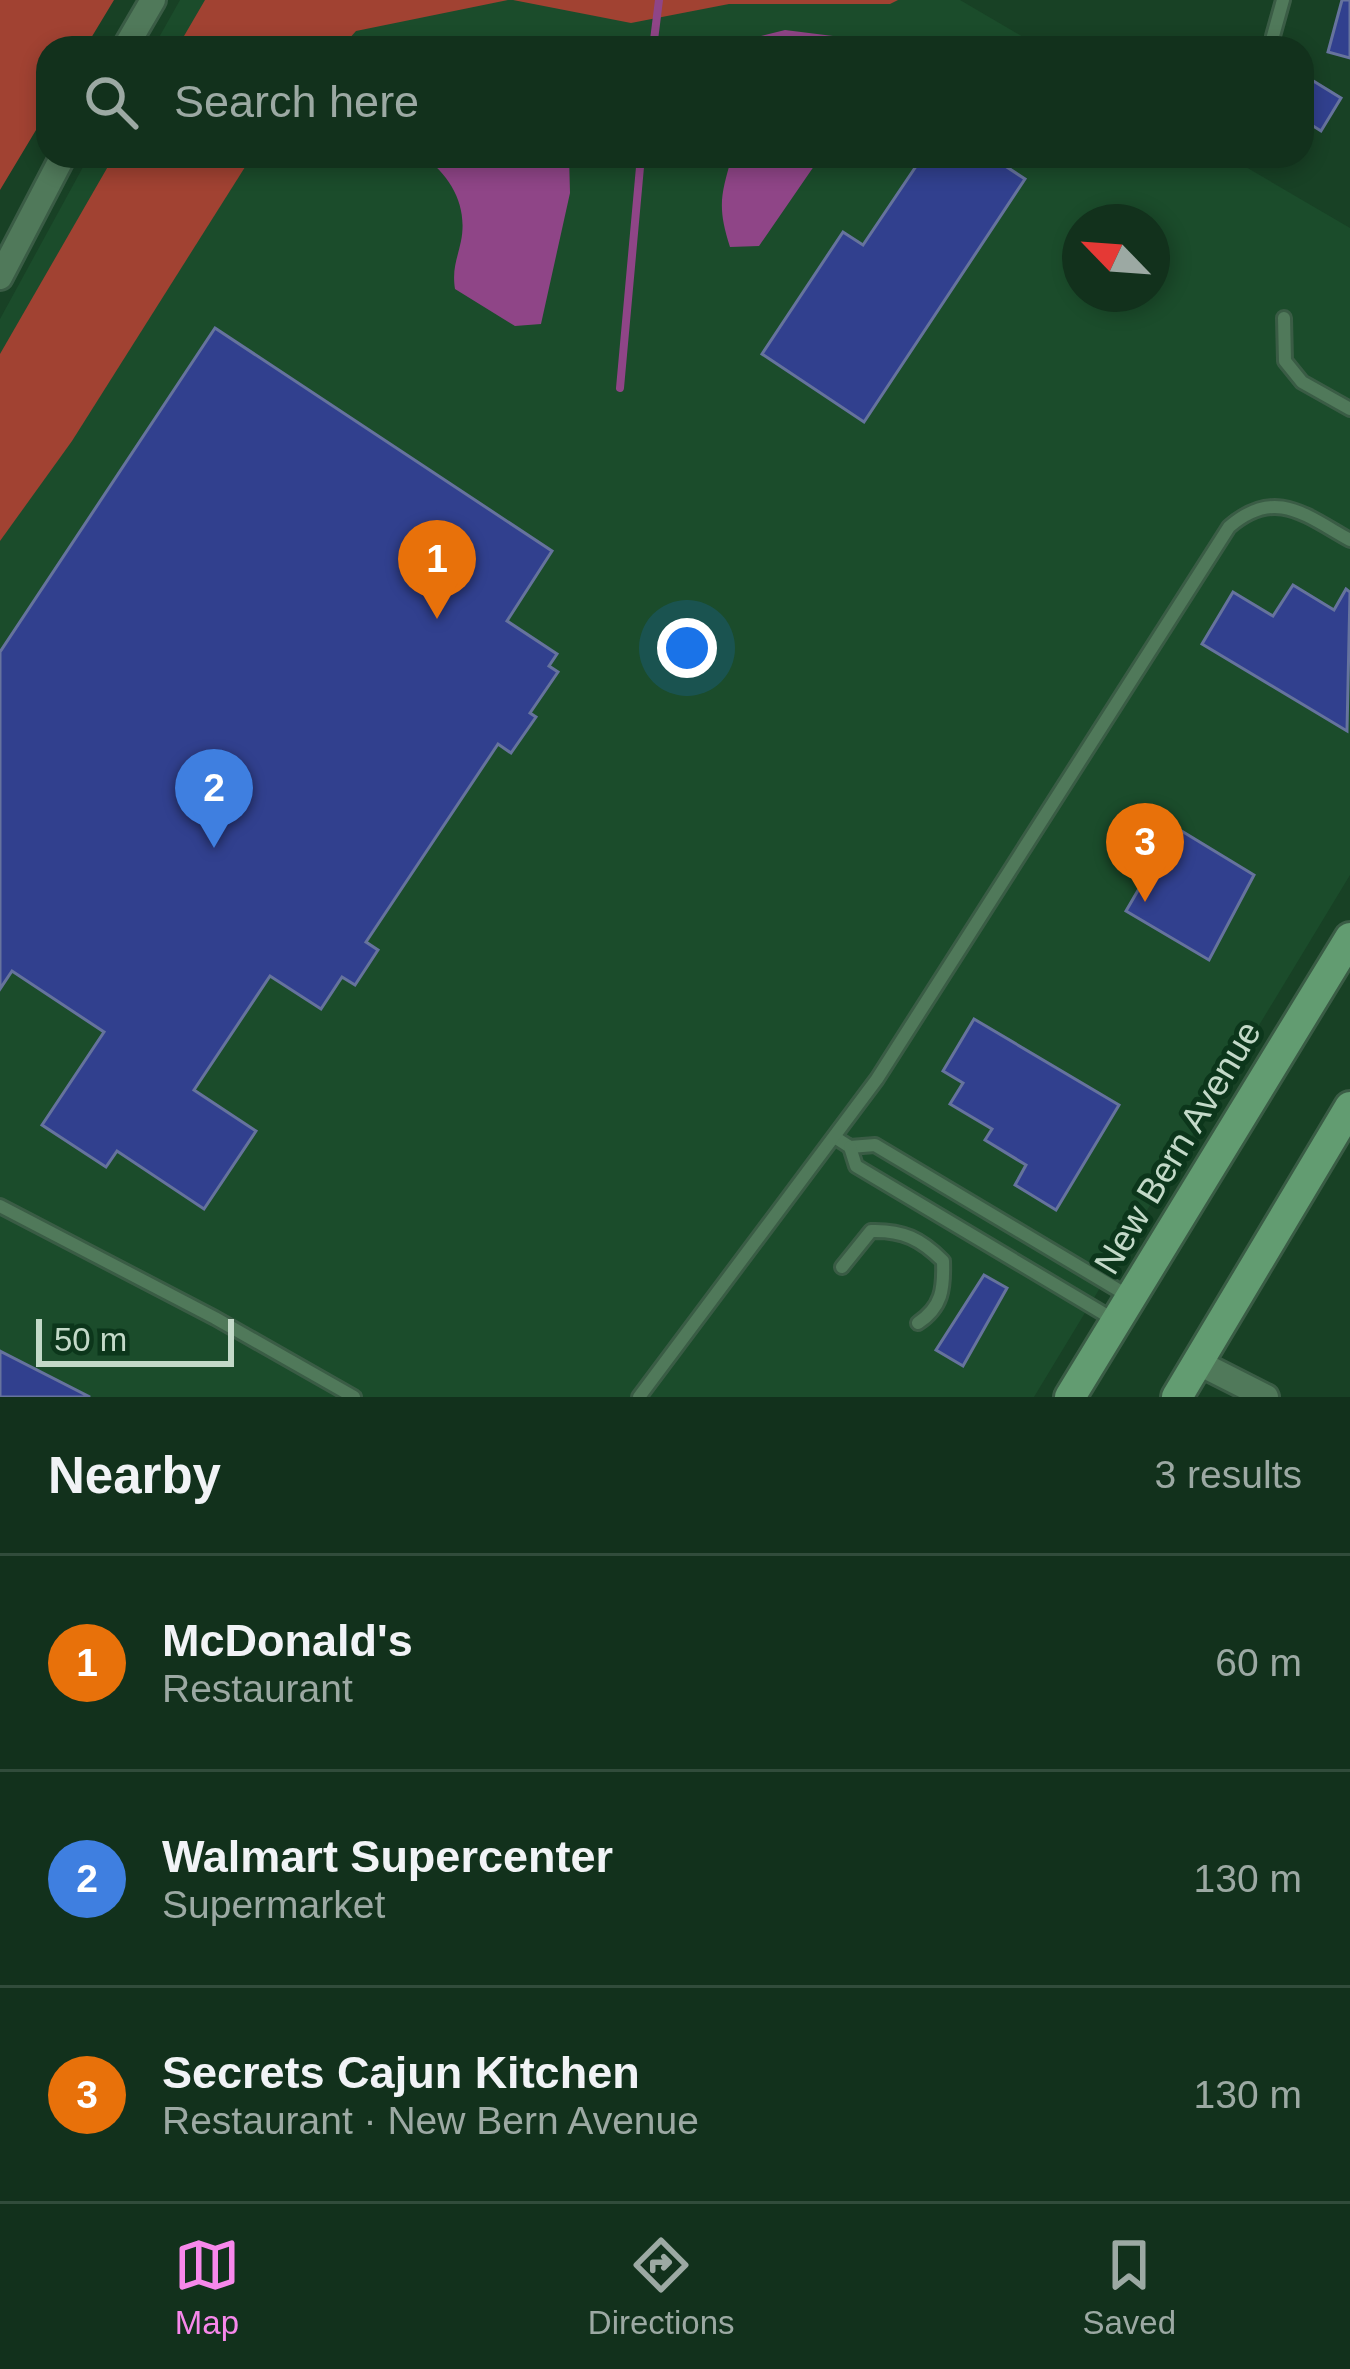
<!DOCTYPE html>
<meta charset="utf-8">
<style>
:root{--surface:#12311c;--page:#1f3d29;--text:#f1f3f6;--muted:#9ca9a3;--line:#314c3b;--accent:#f788eb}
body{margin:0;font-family:Arial,sans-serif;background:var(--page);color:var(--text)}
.compass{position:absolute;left:1062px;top:204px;width:108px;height:108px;border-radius:50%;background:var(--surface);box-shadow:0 6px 18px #0003;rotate:295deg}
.scale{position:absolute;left:36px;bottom:30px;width:198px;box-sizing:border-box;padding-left:12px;border:6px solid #c3d9c8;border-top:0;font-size:33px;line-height:42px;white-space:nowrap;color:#c3d9c8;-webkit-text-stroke:9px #0c361b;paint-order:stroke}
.you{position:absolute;left:687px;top:648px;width:42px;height:42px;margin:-30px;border:9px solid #fff;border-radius:50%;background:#1a73e8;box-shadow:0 0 0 18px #1a73e833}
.badge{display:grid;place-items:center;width:78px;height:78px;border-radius:50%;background:var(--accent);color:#fff;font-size:39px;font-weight:700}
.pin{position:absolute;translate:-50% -99px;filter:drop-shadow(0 3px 6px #0008)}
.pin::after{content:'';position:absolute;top:63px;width:42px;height:36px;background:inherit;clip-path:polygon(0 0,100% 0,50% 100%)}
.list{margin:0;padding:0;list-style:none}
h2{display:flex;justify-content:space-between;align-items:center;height:156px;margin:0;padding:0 48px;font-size:51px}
h2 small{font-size:39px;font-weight:400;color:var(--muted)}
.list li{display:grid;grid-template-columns:78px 1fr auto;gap:36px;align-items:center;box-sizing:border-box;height:216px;padding:0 48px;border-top:3px solid var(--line)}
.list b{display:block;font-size:45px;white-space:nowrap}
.list p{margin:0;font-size:39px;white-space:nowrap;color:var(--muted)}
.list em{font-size:39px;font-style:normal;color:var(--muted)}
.icon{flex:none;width:66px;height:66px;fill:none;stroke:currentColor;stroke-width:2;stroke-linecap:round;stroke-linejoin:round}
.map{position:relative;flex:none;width:1350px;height:1397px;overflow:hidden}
.search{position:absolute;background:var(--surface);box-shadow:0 6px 18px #0003;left:36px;right:36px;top:36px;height:132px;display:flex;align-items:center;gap:30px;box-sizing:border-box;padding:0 42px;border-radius:36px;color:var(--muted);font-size:45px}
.sheet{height:804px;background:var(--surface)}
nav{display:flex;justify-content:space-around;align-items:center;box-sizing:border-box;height:168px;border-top:3px solid var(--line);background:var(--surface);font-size:33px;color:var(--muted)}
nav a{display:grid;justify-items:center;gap:6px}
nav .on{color:var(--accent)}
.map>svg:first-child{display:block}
.built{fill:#1b4c2b;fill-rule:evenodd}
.forest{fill:#a14232}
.water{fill:#8f4587}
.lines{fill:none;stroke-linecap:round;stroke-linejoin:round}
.stream{stroke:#8f4587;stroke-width:8}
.building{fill:#31408e;stroke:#66739d;stroke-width:3}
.service-casing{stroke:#3a5c45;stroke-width:18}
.minor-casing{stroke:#3a5c45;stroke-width:30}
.primary-casing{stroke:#3a5c45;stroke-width:36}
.service{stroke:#50795a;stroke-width:12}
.minor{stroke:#50795a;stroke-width:24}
.primary{stroke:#629c71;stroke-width:30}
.labels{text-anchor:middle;stroke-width:10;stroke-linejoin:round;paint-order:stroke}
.street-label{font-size:36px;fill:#c3d9c8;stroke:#0c361b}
</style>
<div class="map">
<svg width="1350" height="1397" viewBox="0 0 1350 1397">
<rect width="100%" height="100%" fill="#184125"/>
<g class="built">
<path d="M180 0H960L1042 48H153Z"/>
<path d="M89 156H1227L1350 228V875L1034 1397H0V319ZM1080 222H1152V294H1080Z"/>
</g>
<g class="forest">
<path d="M0 0H114L85 48H48V110L0 190Z"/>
<path d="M205 0H508L356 31 341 48H177Z"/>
<path d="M513 0H898L890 4H729L631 23Z"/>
<path d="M114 156H252L72 441 0 541V354Z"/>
</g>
<g class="water">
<path d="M785 30 833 36 856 48H746L749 39Z"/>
<path d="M423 156H569L570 193 541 324 515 326 455 289C452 269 457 260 461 241 468 206 451 176 423 156Z"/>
<path d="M732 156H821L759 246 730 247C717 206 721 195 732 156Z"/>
</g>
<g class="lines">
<g class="stream">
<path d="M653 48 659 0"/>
<path d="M620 388 641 156"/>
</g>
</g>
<g class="building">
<path d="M1342 0H1350V58L1328 52Z"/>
<path d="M1302 74 1341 98 1321 131 1302 119Z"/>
<path d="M923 156H990L1025 179 864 422 762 354 843 232 863 245Z"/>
<path d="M215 328 552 551 507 621 557 654 549 666 558 672 530 713 536 717 511 753 498 744 366 942 378 950 355 985 342 977 321 1009 270 976 194 1090 256 1131 204 1209 117 1151 106 1167 42 1125 104 1032 12 971 0 989V652Z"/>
<path d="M1293 585 1334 610 1346 589 1350 592 1347 731 1202 644 1233 592 1273 616Z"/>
<path d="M1175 827 1254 875 1209 960 1126 911Z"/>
<path d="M974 1019 1119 1105 1056 1210 1015 1185 1026 1165 985 1140 992 1129 950 1104 963 1083 943 1071Z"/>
<path d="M984 1275 1007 1288 963 1366 936 1350Z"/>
<path d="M0 1351 90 1397H0Z"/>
</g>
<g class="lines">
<defs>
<g id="service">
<path d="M1273 36 1283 0"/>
<path d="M1284 318 1285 361 1302 382 1350 409"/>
<path d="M836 1138 850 1147 875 1145 1130 1297"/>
<path d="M850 1147 856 1166 1116 1321"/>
<path d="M0 1206 215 1318 354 1397"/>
<path d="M842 1267 871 1231C903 1230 921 1239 943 1261 944 1289 942 1307 918 1323"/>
<path d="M639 1397 877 1079 1229 527C1275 487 1305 515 1350 540"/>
</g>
<g id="minor">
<path d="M125 48 153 0"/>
<path d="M0 277 63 156"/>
<path d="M1197 1362 1266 1397"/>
</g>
<g id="primary">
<path d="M1070 1397 1350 938"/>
<path d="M1177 1397 1350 1107"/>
</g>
</defs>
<use href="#service" class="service-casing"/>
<use href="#minor" class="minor-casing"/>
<use href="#primary" class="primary-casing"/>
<use href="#service" class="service"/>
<use href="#minor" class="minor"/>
<use href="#primary" class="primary"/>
</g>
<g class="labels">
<g class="street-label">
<text transform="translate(1177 1147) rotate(-59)" y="13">New Bern Avenue</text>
</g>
</g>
</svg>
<svg class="compass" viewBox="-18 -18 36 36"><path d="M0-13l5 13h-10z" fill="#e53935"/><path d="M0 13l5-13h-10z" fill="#9ca9a3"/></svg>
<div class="scale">50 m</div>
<div class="you"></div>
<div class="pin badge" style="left:437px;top:619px;background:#e8710a">1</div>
<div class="pin badge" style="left:214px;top:848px;background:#3f7fe0">2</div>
<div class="pin badge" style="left:1145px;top:902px;background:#e8710a">3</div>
<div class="search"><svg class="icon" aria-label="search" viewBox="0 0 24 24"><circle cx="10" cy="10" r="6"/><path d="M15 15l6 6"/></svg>Search here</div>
</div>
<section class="sheet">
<h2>Nearby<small>3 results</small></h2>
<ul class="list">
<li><span class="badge" style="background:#e8710a">1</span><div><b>McDonald's</b><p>Restaurant</p></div><em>60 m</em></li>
<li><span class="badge" style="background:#3f7fe0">2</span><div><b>Walmart Supercenter</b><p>Supermarket</p></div><em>130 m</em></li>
<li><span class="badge" style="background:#e8710a">3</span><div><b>Secrets Cajun Kitchen</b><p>Restaurant · New Bern Avenue</p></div><em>130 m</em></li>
</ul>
</section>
<nav>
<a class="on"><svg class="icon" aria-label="map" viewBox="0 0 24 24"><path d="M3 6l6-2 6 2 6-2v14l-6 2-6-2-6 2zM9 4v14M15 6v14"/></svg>Map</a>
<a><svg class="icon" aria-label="directions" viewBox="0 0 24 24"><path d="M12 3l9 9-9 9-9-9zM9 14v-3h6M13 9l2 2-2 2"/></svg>Directions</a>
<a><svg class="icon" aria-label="saved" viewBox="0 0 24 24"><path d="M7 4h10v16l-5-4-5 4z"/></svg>Saved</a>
</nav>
